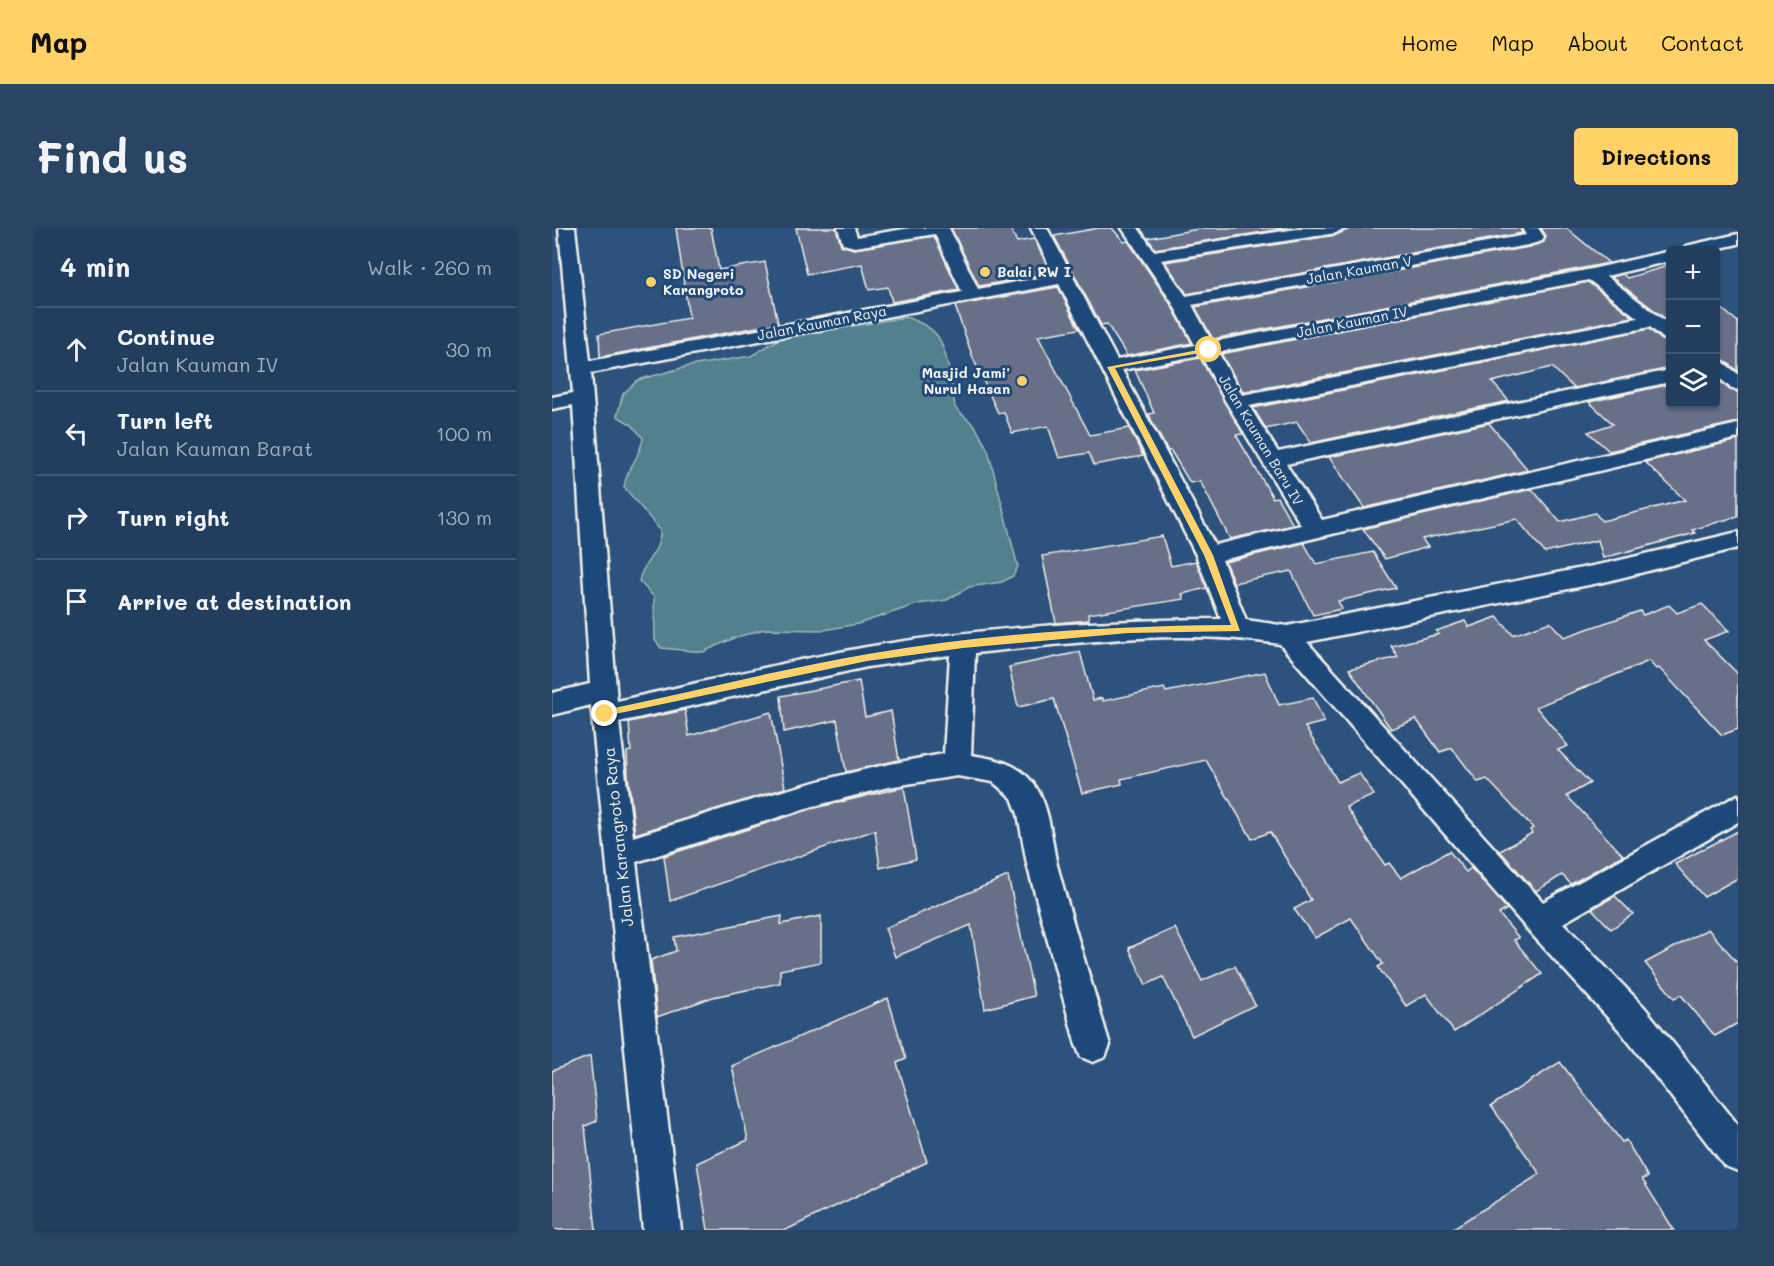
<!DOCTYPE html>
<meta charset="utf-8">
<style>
:root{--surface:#223e5e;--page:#2a4564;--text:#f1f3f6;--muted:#a2aebc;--line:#3f5773;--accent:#ffd166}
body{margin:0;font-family:Mali,sans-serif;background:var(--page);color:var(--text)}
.controls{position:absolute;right:18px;top:18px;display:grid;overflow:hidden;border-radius:6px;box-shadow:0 2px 4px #0004}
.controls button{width:54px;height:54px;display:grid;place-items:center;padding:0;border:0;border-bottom:2px solid var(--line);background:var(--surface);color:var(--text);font:30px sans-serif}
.stop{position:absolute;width:18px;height:18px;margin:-14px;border:4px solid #ffd166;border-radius:50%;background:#fff}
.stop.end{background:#ffd166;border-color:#fff;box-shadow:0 2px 6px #0008}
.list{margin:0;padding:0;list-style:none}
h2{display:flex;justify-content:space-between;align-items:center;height:78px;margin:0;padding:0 24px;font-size:26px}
h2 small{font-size:20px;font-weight:400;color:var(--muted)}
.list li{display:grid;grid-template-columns:39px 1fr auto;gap:18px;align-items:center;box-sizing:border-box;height:84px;padding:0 24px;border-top:2px solid var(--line)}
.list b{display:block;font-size:22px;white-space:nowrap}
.list p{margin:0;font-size:20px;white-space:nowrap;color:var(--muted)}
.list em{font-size:20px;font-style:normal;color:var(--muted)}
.icon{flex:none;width:33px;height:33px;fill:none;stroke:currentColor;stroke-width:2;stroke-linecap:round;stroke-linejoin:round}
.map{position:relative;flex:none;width:1186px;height:1002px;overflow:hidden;border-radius:6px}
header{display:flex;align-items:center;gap:36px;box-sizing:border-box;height:84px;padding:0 30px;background:var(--accent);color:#111}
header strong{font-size:28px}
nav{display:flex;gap:33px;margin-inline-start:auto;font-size:21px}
.intro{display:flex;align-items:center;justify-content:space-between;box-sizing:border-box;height:144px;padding:0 36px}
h1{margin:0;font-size:42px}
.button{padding:15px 27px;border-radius:6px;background:var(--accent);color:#111;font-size:21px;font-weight:700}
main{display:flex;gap:36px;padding:0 36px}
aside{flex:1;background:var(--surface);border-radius:6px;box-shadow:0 2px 4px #0004}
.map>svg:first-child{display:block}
.green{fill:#51818c;stroke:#a2b9ba;stroke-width:1.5}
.building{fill:#677089;stroke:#f4f1e8;stroke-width:1.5}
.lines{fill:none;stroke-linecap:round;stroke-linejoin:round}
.street-casing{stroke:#f4f1e8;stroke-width:5}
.street{fill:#1f4a7a;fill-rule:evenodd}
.route{fill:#ffd166}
.poi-dot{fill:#ffd166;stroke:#1f4a7a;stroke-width:2}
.labels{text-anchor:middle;stroke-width:6;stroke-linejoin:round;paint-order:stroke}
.far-street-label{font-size:14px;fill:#f4f1e8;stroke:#1f4a7a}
.far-poi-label{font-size:14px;font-weight:bold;fill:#f4f1e8;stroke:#1f4a7a;text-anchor:start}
.street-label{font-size:16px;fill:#f4f1e8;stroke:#1f4a7a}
</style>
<header>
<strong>Map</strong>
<nav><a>Home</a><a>Map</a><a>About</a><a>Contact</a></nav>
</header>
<div class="intro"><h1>Find us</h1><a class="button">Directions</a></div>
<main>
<aside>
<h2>4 min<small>Walk · 260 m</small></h2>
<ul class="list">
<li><svg class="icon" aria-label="ahead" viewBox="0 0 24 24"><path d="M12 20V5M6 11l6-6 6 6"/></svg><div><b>Continue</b><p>Jalan Kauman IV</p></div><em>30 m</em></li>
<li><svg class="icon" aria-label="left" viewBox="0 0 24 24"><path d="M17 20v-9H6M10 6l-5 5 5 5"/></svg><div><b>Turn left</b><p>Jalan Kauman Barat</p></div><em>100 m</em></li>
<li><svg class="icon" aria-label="right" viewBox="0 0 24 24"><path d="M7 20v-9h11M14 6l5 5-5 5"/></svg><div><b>Turn right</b></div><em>130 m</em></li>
<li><svg class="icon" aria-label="arrive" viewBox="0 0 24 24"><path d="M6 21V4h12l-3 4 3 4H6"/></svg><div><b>Arrive at destination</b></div></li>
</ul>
</aside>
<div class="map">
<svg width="1186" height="1002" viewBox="0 0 1186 1002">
<rect width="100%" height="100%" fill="#2d527d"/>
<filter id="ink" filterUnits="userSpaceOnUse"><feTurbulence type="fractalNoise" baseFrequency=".0167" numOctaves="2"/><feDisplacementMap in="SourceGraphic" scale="12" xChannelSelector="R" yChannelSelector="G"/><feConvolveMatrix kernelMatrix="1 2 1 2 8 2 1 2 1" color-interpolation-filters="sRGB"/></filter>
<g filter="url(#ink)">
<path class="green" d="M354 89C364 93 376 97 384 106 395 119 401 162 403 180L423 198 436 222 466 339 461 348 450 354 417 359 395 372 366 376 306 396 272 402 212 401 182 410 151 424 109 420 103 412 102 369 87 353C90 334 110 323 108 302L72 259C75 238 88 231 91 210L80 197 65 188 71 166 86 152 137 138 199 128 227 111Z"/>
<g class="building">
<path d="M124 0H159L167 42 213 34 226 95 48 129 47 106 137 90Z"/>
<path d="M244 0H284L289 17 302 21 382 8 407 62 340 74 336 59 317 62 310 36 255 46Z"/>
<path d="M399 0H458L465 14 482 11 499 45 427 58Z"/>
<path d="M547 0H560L572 14 576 13 618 75 640 115 575 128 555 96 549 97 502 8Z"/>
<path d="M652 0H736L603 21 596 10Z"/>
<path d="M800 0H968L970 5 635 66 613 34 784 7Z"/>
<path d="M989 0H1014L1057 35 661 111 643 79 977 19 992 14 994 8Z"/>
<path d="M1119 37V95L1059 49 1071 46 1075 50Z"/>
<path d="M1036 54 1081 89 691 164 669 126Z"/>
<path d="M506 59 527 101 486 108 538 207 577 200 591 228 542 237 537 225 507 230 496 198 460 205 452 184 446 185 421 130 403 78Z"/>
<path d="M1164 76 1186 94V143L1172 132 1164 130Z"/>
<path d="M1097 101 1110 112 1119 114V140L1022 160 1000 139 940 154 957 173 759 215 745 194 714 201 701 180Z"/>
<path d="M648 130 691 206 684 207 721 270 725 269 741 297 678 311 648 253 638 255 619 223H616L601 196 597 186 602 185 583 142Z"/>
<path d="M1164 150 1178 162 1186 164V194L1057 223 1036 204 1061 196 1037 174 1119 156V176H1164Z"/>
<path d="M937 195 976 242 812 280 777 229Z"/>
<path d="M1186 212V288L1140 302 1143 305 1051 330 1046 312 993 325 965 291 870 311 876 319 833 331 811 301 980 261 1008 294 1043 285 1050 293 1133 272 1093 234Z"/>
<path d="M610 308 619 338 644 333 655 360 630 366 632 371 536 386 537 392 504 395 490 328Z"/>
<path d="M752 315 764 336 821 324 844 360 786 373 790 381 761 387 739 343 682 355 673 334Z"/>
<path d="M1150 376 1177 403 1152 412 1186 446V501L1170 507 1107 440 1104 441 1097 433 984 479 1016 518 1006 522 1038 555 1015 568 1071 627 1019 656 1010 647 984 663 948 623 980 605 978 602 981 600 935 551 926 554 900 520 888 524 864 491 839 501 797 441 846 429 839 418 887 406 884 403 913 393 917 399 945 389 961 407 998 394 1012 409 1088 383 1091 387 1117 377 1125 385Z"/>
<path d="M528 424 541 472 550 470 551 473 612 460 614 464 713 444 727 477 761 470 772 494 753 499 786 554 807 545 822 567 794 579 833 637 837 635 849 650 897 623 914 644 919 640 955 681 947 686 967 710 962 712 990 746 902 804 874 766 854 778 826 739 831 736 799 690 763 710 742 681 759 672 718 604 700 611 654 532 569 551 570 556 530 565 502 471 466 479 457 439Z"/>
<path d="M307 453 313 489 339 483 347 532 294 544 285 492 232 504 229 468Z"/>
<path d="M133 482 137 508 219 484 233 560 83 606 76 548 75 524 79 523 77 494Z"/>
<path d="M352 559 364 631 328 640 323 602 118 673 112 628 259 581Z"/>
<path d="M1186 603V650L1152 669 1123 636Z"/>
<path d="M456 648 482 768 433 781 419 697 343 729 333 700Z"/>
<path d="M1063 668 1081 686 1059 701 1040 681Z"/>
<path d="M230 688 229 696 269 688V734L228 742V755L161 769 105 789 99 732 124 723 122 709Z"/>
<path d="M623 700 650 753 683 738 703 777 640 808 611 749 594 757 577 720Z"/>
<path d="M1156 701 1186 735V795L1163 808 1129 767 1122 770 1093 735Z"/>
<path d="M336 770 354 831 345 835 375 934 234 1002H156L145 935 196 912 180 838Z"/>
<path d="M38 828 45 893 33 898 44 1002H0V843Z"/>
<path d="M1008 834 1070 914 1074 912 1096 949 1090 951 1122 1002H898L988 946 939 878Z"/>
</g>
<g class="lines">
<defs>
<g id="street">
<path d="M7 0H23L38 133 410 64 383 6 303 19 291 16 286 0H302L305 9 358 0H397L426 61 502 47 479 0H495L565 132 643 117 620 74 570 0H586L602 23 751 0H792L784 5 609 32 634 68 974 7 970 0H986L992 9 990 13 976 17 640 77 660 114 1040 41 1118 23V33L1054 48 1118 97V112L1111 110 1098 99 697 178 726 224 1118 142V154L734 236 770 292 1186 196V210L670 332 694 392 735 398 1056 335 1186 304V320L1056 353 755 414 991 674 1186 567V594L1011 695 1093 780 1186 897V943L1173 938 1069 804 976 702 728 416C627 400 524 415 423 425L419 527C443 531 464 534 480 554 498 575 499 611 505 637 521 697 540 757 558 817L553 829 541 834 529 829 524 817 475 636 466 586 460 570 441 554 405 548 336 559 258 579 84 634 129 1002H91L39 477 0 487V465L38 456 21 177 0 181V169L21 165ZM1037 52 1086 90 690 167 666 124ZM507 56 644 327 669 391C551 392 431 399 315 419 231 434 148 455 65 473L39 145ZM649 127 674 174 749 297 663 317 570 142ZM398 427 392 526C285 543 184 577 81 609L67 494 315 439Z"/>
<path d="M1186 6V16L1159 22H1131L1134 18Z"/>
<path d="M1164 132 1171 134 1186 146V162L1179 160 1164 147Z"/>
</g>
</defs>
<use href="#street" class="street-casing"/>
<use href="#street" class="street"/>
</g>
</g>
<path class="route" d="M657 120 659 123 563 140 661 327 688 403 576 405 411 420 315 433 49 489 48 486 53 482C140 464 228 441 316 426 435 405 558 398 679 397L652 327 555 139Z"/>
<g class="poi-dot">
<circle cx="433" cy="44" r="6"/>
<circle cx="99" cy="54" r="6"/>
<circle cx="470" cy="153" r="6"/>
</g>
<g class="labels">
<g class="far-street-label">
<text transform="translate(807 42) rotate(-10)" y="5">Jalan Kauman V</text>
<text transform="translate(800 94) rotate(-11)" y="5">Jalan Kauman IV</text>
<text transform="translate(270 95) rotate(-11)" y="5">Jalan Kauman Raya</text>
<text transform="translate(709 212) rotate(59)" y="5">Jalan Kauman Baru IV</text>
</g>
<g class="far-poi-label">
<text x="445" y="49">Balai RW I</text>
<text x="111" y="51">SD Negeri<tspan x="111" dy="16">Karangroto</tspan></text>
<text x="458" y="150" text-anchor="end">Masjid Jami'<tspan x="458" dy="16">Nurul Hasan</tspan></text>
</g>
<g class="street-label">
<text transform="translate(66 609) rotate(-96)" y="6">Jalan Karangroto Raya</text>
</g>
</g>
</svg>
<div class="controls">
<button>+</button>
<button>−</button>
<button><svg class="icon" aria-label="layers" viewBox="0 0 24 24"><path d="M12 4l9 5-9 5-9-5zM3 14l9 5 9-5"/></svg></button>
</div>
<div class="stop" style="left:657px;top:122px"></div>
<div class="stop end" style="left:53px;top:486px"></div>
</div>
</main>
